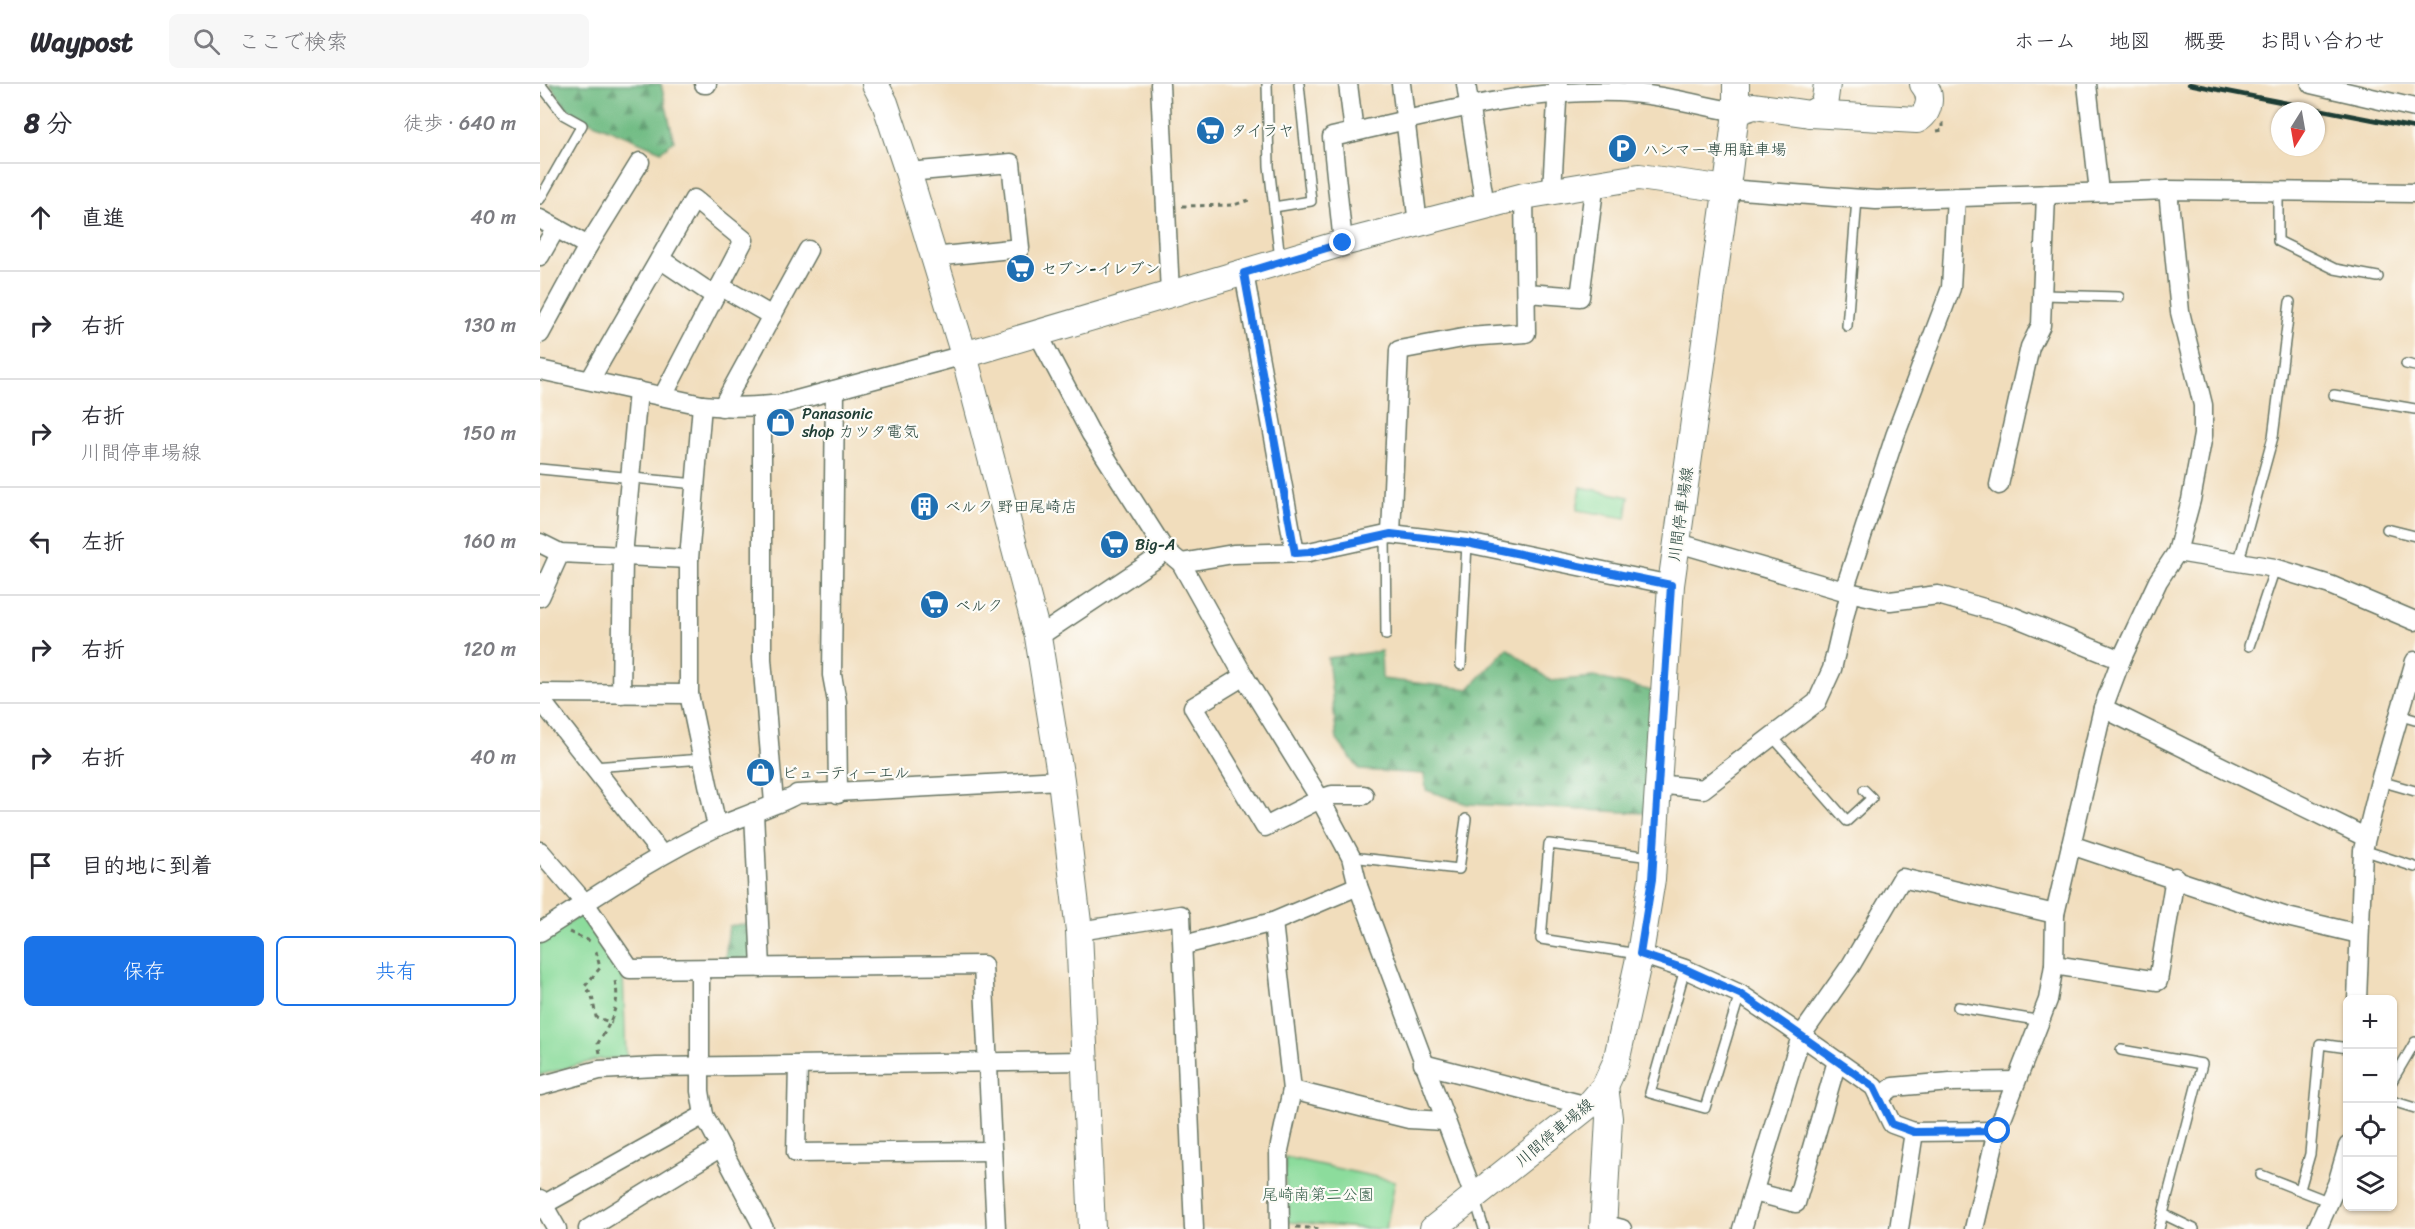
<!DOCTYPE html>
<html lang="ja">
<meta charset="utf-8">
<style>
:root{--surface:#fff;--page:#f7f7f7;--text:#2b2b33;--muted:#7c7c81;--line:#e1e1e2;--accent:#1a73e8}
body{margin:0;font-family:Sriracha,"Klee One",sans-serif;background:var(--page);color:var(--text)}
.controls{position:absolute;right:18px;bottom:18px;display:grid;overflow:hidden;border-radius:9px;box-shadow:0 2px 4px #0004}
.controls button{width:54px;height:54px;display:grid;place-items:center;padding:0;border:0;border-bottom:2px solid var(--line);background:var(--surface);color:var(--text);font:30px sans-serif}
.compass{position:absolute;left:1731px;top:18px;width:54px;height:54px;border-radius:50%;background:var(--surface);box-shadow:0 2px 4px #0004;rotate:191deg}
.stop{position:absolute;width:18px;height:18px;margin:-14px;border:4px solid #1a73e8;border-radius:50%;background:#fff}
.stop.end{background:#1a73e8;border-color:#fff;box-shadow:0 2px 6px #0008}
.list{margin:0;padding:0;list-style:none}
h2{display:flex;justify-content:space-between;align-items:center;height:78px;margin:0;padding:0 24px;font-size:26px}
h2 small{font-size:20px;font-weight:400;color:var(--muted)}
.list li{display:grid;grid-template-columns:39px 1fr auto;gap:18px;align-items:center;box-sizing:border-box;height:108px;padding:0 24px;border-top:2px solid var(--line)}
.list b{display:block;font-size:22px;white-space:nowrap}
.list p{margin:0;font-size:20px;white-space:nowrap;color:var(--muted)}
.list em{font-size:20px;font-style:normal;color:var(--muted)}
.actions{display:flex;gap:12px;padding:18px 24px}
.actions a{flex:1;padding:14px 0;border:2px solid var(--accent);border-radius:9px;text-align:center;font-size:21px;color:var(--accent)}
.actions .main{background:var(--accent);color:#fff}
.icon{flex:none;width:33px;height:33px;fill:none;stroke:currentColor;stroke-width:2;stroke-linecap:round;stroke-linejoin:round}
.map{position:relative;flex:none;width:1875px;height:1145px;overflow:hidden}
header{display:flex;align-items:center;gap:36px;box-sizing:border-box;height:84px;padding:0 30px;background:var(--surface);border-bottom:2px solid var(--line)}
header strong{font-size:28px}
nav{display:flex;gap:33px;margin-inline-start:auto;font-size:21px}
.search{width:420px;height:54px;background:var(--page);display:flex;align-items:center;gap:15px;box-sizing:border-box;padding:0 21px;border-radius:9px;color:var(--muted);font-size:22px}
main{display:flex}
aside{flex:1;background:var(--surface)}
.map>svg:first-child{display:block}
.forest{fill:url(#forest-firs);stroke:#487c5c;stroke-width:1.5}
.park{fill:#8cdc9c;stroke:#568c68;stroke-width:1.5}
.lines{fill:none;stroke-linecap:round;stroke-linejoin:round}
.lane-casing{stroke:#687564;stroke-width:12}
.street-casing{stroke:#687564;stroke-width:21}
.secondary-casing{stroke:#687564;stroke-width:28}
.path{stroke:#687564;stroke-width:3;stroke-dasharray:4.5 4.5;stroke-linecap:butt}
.lane{stroke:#fff;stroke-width:9}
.street{stroke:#fff;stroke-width:18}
.secondary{stroke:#fff;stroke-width:26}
.rail{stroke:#1f3d34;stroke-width:4.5}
.route{stroke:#1a73e8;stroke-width:8}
.labels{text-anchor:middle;stroke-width:4.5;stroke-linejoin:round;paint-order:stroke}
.poi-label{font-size:16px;fill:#1f3d34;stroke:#fdfcf7;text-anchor:start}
.street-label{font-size:16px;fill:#1f3d34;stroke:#fdfcf7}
.park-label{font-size:16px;fill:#355d49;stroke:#fdfcf7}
</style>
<header>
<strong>Waypost</strong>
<div class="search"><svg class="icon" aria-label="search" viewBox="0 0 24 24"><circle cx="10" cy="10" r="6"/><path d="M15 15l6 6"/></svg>ここで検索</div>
<nav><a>ホーム</a><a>地図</a><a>概要</a><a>お問い合わせ</a></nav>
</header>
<main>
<aside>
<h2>8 分<small>徒歩 · 640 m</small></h2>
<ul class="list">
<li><svg class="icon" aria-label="ahead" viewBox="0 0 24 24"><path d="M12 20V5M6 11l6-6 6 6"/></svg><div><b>直進</b></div><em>40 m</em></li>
<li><svg class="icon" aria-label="right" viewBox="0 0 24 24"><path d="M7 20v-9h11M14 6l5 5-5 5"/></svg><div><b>右折</b></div><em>130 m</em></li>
<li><svg class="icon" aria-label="right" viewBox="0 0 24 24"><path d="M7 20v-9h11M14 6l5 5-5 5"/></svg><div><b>右折</b><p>川間停車場線</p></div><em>150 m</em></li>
<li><svg class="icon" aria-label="left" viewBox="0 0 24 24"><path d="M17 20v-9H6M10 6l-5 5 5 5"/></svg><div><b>左折</b></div><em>160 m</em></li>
<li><svg class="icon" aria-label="right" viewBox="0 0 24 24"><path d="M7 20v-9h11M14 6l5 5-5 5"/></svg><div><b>右折</b></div><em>120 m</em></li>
<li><svg class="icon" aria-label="right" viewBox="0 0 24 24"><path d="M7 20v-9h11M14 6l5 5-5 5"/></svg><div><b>右折</b></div><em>40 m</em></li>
<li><svg class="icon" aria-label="arrive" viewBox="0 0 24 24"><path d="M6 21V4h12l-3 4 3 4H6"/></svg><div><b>目的地に到着</b></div></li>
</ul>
<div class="actions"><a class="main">保存</a><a>共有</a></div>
</aside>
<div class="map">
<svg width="1875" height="1145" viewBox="0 0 1875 1145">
<defs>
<pattern id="forest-firs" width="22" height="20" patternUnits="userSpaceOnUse" patternTransform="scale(1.5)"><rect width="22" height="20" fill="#71bc84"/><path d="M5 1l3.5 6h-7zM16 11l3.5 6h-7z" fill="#5c9a6d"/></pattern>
</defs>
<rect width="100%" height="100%" fill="#fdfcf7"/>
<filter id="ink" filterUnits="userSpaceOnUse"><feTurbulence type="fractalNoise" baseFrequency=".0167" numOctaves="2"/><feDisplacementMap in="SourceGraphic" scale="12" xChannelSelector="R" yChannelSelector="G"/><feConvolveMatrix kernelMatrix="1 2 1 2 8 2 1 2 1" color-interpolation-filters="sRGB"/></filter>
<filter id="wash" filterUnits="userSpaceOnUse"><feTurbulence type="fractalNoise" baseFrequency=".008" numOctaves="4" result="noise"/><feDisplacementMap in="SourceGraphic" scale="24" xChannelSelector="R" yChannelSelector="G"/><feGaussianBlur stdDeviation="1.35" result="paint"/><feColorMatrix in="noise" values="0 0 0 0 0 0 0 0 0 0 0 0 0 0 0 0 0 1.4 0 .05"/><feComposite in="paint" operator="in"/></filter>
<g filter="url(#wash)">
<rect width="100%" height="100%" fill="#f1ddbc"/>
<g class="forest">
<path d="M10 0H121L134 57 121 67 49 37 26 24Z"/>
<path d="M967 564 1011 597 1054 593 1113 607 1104 729 927 720 886 706 884 690 820 686 797 656 788 574 841 567 842 595 929 605Z"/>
<path d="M212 839V875H185L189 842Z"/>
</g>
<g class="park">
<path d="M1041 403 1089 413 1086 434 1037 426Z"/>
<path d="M42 830 83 890 86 974 60 975 0 991V857Z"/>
<path d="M745 1073 855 1097 846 1145C812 1145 780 1139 746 1138Z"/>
</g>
</g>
<g filter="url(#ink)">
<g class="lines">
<defs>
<g id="lane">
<path d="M0 0 24 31 42 41 0 115"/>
<path d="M727 0 729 82 740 175"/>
<path d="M1738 106V157L1795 185 1838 193"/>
<path d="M734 123 771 117 759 0"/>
<path d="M1503 211 1579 213"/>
<path d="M1307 242 1317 115"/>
<path d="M1866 280 1875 282"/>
<path d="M1794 311 1875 325"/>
<path d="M0 385 156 400"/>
<path d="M1847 445 1875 452"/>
<path d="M845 450 846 551"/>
<path d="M1698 480 1733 353 1750 218"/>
<path d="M1709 562 1735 484"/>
<path d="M921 581 927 459"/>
<path d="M1858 631 1875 636"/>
<path d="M1232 652 1307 737 1332 714 1324 706"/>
<path d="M53 683 163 675"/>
<path d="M1840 697 1875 707"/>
<path d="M1823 766 1875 783"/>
<path d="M811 773 919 785 926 735"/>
<path d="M1098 870 1001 855 1009 760 1111 773"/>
<path d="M1145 885 1110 1009 1165 1024 1200 910"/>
<path d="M1418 923 1502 937"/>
<path d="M1581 966 1662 980 1619 1145"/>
<path d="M1852 997 1875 958"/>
<path d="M1852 1017 1875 1024"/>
<path d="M1721 1091 1790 1118"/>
<path d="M1760 1105 1770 1070 1780 960 1808 964"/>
<path d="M935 1116 944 1145"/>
<path d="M1623 1130 1654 1145"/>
</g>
<g id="street">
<path d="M164 0H167"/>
<path d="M620 0 630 209"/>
<path d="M808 0 814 48"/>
<path d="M861 0 878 140"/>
<path d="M926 0 945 122"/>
<path d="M1547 0 1559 108"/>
<path d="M1771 0 1875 24"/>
<path d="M368 88 471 79 480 164 393 173"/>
<path d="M1187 105 1336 116 1628 106 1875 109"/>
<path d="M1012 106 1018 0"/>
<path d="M0 135 48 162"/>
<path d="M803 159 792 53C887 32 981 4 1079 8 1118 10 1158 21 1196 28"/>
<path d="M0 172 16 144"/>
<path d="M120 175 175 212"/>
<path d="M704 189 755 469"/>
<path d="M180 202 232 232"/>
<path d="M987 209 1040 213 1055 98"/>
<path d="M497 248 551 350 624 465 641 479 704 592 780 715 811 773 818 802 934 1112"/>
<path d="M0 250 48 162 100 78"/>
<path d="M0 286 162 321C189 324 215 323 242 320L424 271"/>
<path d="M50 296 154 115 204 156 123 312"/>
<path d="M295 306 292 591 297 618 298 710"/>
<path d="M162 321 149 475V610L177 743"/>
<path d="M222 322V575L234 719"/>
<path d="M182 323 268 166"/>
<path d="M1459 401 1490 263 1501 241 1506 110"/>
<path d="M851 450 859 266 928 253 986 249 984 112"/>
<path d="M1135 458 1304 507 1350 517 1398 511 1472 532 1581 576"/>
<path d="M0 459 20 469 149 475"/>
<path d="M1637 468 1735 484 1790 501 1875 537"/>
<path d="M641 479 693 470 769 468 851 450 927 459 1131 501"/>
<path d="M1304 507 1355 352 1411 204 1416 113"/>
<path d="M0 513 20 469"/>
<path d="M498 553 617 474 624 465"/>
<path d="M704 592 653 623 725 743 780 715 792 711H824"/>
<path d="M0 609 149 610"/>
<path d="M81 610 83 472 98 307"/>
<path d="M0 615 122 771"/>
<path d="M1563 624 1825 753"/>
<path d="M1118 700 1163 705 1277 618 1292 585 1310 508"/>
<path d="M214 728 221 884"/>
<path d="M1531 761 1747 833 1819 850"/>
<path d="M0 767 44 818 90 885 443 881 456 1145"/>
<path d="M733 838 752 1006 739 1066 740 1145"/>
<path d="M539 847 641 831 654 1145"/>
<path d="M0 848C58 811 115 772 177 743 189 738 254 714 257 710L521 696"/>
<path d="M644 861 733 838 818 802"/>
<path d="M1100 870 1145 885 1200 910 1246 941 1334 1003 1352 1040 1374 1048 1359 1145"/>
<path d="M1514 881 1618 897 1635 793"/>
<path d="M160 885V1007L164 1031 224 1145"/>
<path d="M1817 916 1823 766 1840 697 1875 577"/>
<path d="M883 980 1048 1022"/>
<path d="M258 981 256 1069 452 1067"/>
<path d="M0 1002 59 986 116 983 545 977"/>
<path d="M752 1006 869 1035 904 1037"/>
<path d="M1339 1014 1353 1003 1410 998 1476 997"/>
<path d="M1374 1048 1457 1047"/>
<path d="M1214 1108 1256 1119 1297 977"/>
<path d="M0 1115 17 1145"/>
<path d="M3 1121 164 1031"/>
<path d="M1063 1140 1082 1145"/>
<path d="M48 1145 181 1063"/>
<path d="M1202 1145 1261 952 1311 881 1362 794 1515 830"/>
<path d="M1434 1145 1457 1047 1508 916 1514 881 1515 830 1563 624 1581 576 1618 497 1637 468 1651 416 1663 351V321L1640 228 1628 106"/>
<path d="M1777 1145 1797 1100 1808 1062"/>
</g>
<g id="secondary">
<path d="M335 0 345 19 368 88 424 271 498 553 521 696 539 847 552 1145"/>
<path d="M1196 28 1214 22 1270 30 1284 22 1287 0"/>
<path d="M1270 30 1377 36C1390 29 1393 11 1383 0"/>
<path d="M424 271 803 159 984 112 1099 93 1187 105"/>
<path d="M893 1145 1048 1022 1065 1002 1076 978 1100 870 1112 795 1131 501 1189 87 1196 28V0"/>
<path d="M1063 1145 1069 1034 1065 1002"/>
</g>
</defs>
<use href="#lane" class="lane-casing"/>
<use href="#street" class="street-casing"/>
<use href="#secondary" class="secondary-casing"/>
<g class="path">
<path d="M1397 47 1403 46V37"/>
<path d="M642 122 694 121 709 116"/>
<path d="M29 848 50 857"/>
<path d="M56 867 60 884 45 902 52 912 56 933 72 939"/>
<path d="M60 969 58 959C71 939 82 918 74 894"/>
<path d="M756 1143 781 1145"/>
</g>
<use href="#lane" class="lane"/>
<use href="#street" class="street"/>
<use href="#secondary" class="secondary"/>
<path class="rail" d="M1649 0 1875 44"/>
</g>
</g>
<g class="lines" filter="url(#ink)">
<path class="route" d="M803 159 704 189 755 469 769 468 851 450 927 459 1131 501 1112 795 1100 870 1145 885 1200 910 1246 941 1334 1003 1352 1040 1374 1048 1458 1047"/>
</g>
<defs>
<symbol id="supermarket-disc" viewBox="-11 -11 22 22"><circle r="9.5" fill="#1f6fb2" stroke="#fdfcf7"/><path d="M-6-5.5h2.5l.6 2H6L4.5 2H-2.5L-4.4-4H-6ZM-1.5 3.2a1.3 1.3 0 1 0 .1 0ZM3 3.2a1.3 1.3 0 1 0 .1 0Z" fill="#fff"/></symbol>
<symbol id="parking-disc" viewBox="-11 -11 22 22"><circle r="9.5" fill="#1f6fb2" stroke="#fdfcf7"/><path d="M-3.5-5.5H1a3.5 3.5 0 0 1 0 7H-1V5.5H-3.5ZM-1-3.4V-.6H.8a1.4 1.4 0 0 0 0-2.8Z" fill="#fff"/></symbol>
<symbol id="shop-disc" viewBox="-11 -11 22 22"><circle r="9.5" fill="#1f6fb2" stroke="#fdfcf7"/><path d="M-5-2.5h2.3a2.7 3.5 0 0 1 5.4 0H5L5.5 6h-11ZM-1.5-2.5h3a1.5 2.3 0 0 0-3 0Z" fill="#fff"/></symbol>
<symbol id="building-disc" viewBox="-11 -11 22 22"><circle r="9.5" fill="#1f6fb2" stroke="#fdfcf7"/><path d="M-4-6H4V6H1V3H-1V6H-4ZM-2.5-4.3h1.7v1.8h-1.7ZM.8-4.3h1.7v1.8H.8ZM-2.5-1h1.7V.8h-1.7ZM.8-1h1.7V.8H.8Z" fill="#fff"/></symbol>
</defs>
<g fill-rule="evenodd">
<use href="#supermarket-disc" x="654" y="30" width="33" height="33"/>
<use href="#parking-disc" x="1066" y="48" width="33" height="33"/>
<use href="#supermarket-disc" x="464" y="168" width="33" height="33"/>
<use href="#shop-disc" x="224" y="322" width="33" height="33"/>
<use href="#building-disc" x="368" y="406" width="33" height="33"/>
<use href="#supermarket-disc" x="558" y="444" width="33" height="33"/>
<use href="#supermarket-disc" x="378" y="504" width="33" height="33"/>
<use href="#shop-disc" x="204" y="672" width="33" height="33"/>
</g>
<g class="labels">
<g class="poi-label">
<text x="691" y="52">タイラヤ</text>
<text x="1103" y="71">ハンマー専用駐車場</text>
<text x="501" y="190">セブン-イレブン</text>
<text x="262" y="335">Panasonic<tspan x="262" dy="18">shop カツタ電気</tspan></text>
<text x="405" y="428">ベルク 野田尾崎店</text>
<text x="595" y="466">Big-A</text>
<text x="415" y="527">ベルク</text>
<text x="242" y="694">ビューティーエル</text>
</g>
<g class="street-label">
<text transform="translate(1140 430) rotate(-82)" y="6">川間停車場線</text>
<text transform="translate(1014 1048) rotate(-40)" y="6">川間停車場線</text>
</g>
<g class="park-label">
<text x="778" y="1116">尾崎南第二公園</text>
</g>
</g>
</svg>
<div class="controls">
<button>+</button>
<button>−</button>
<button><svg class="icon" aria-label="locate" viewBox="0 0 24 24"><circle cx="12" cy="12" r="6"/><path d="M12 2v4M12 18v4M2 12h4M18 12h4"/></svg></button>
<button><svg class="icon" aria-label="layers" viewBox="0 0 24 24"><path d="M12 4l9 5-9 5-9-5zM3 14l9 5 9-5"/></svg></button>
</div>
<svg class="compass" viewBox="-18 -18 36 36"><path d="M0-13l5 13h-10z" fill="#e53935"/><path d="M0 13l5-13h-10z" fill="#7c7c81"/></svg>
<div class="stop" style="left:1458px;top:1047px"></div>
<div class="stop end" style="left:803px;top:159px"></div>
</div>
</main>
